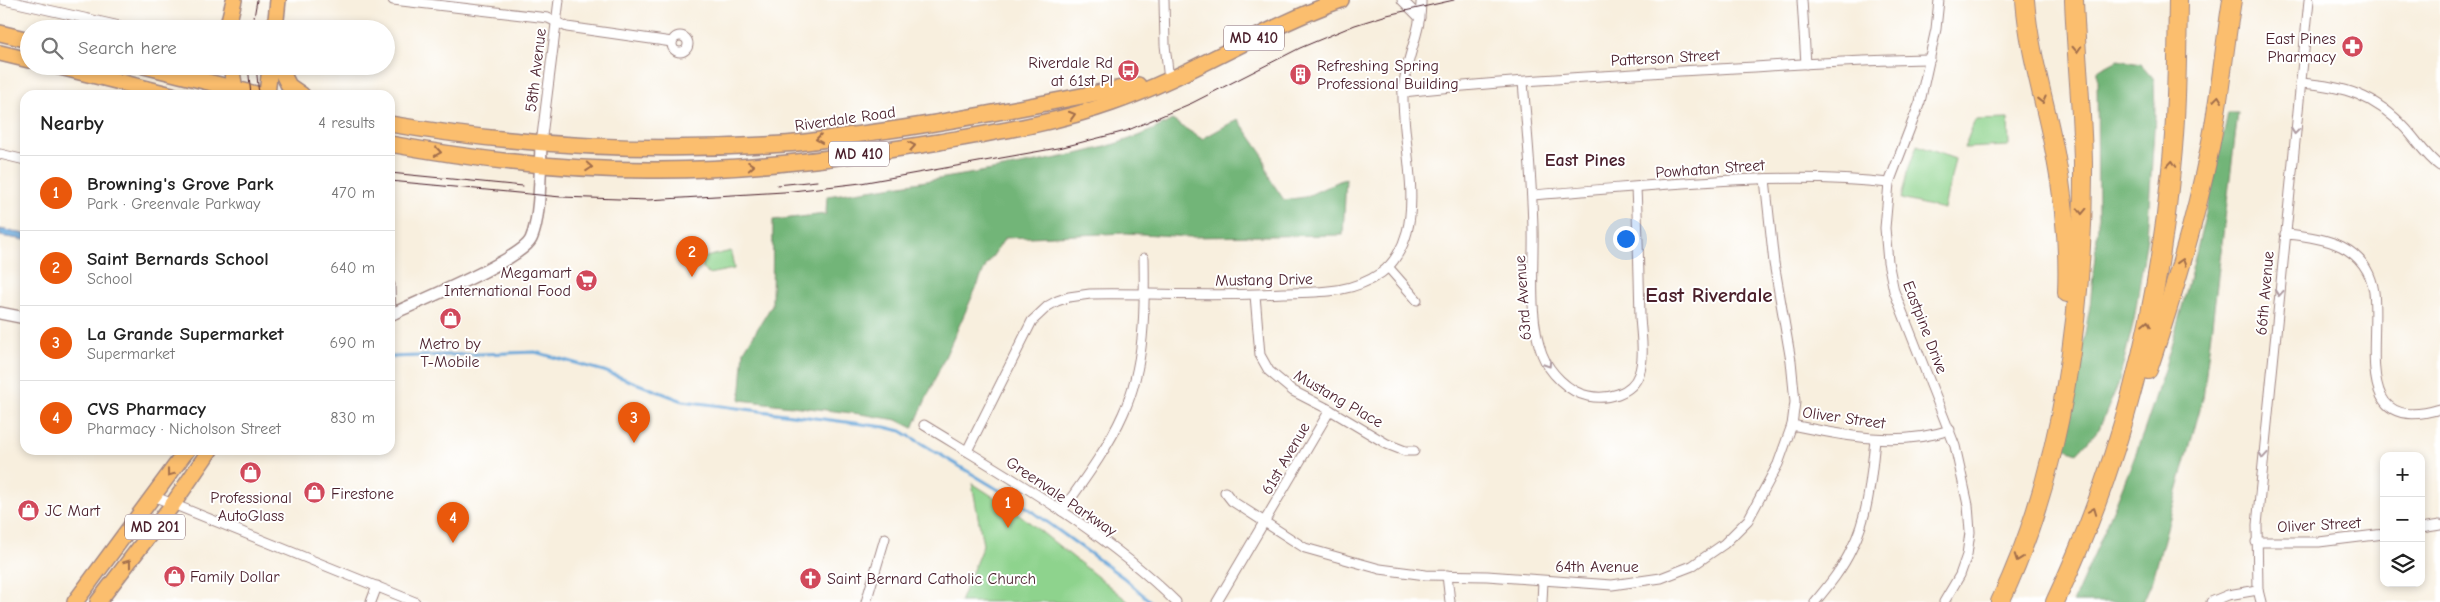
<!DOCTYPE html>
<meta charset="utf-8">
<style>
:root{--surface:#fff;--page:#f6f6f6;--text:#222;--muted:#767676;--line:#e0e0e0;--accent:#ea580c}
body{margin:0;font-family:"Comic Neue",sans-serif;background:var(--page);color:var(--text)}
.controls{position:absolute;right:15px;bottom:15px;display:grid;overflow:hidden;border-radius:10px;box-shadow:0 2px 8px #0003}
.controls button{width:45px;height:45px;display:grid;place-items:center;padding:0;border:0;border-bottom:1px solid var(--line);background:var(--surface);color:var(--text);font:25px sans-serif}
.you{position:absolute;left:1625px;top:238px;width:18px;height:18px;margin:-12px;border:4px solid #fff;border-radius:50%;background:#1a73e8;box-shadow:0 0 0 8px #1a73e833}
.badge{display:grid;place-items:center;width:32px;height:32px;border-radius:50%;background:var(--accent);color:#fff;font-size:16px;font-weight:700}
.pin{position:absolute;translate:-50% -41px;filter:drop-shadow(0 1px 2px #0008)}
.pin::after{content:'';position:absolute;top:26px;width:18px;height:15px;background:inherit;clip-path:polygon(0 0,100% 0,50% 100%)}
.list{margin:0;padding:0;list-style:none}
h2{display:flex;justify-content:space-between;align-items:center;height:65px;margin:0;padding:0 20px;font-size:21px}
h2 small{font-size:16px;font-weight:400;color:var(--muted)}
.list li{display:grid;grid-template-columns:32px 1fr auto;gap:15px;align-items:center;box-sizing:border-box;height:75px;padding:0 20px;border-top:1px solid var(--line)}
.list b{display:block;font-size:19px;white-space:nowrap}
.list p{margin:0;font-size:16px;white-space:nowrap;color:var(--muted)}
.list em{font-size:16px;font-style:normal;color:var(--muted)}
.icon{flex:none;width:28px;height:28px;fill:none;stroke:currentColor;stroke-width:2;stroke-linecap:round;stroke-linejoin:round}
.map{position:relative;flex:none;width:2440px;height:602px;overflow:hidden}
.search{position:absolute;background:var(--surface);box-shadow:0 2px 8px #0003;left:20px;top:20px;width:375px;height:55px;display:flex;align-items:center;gap:12px;box-sizing:border-box;padding:0 18px;border-radius:28px;color:var(--muted);font-size:19px}
.panel{position:absolute;background:var(--surface);box-shadow:0 2px 8px #0003;left:20px;top:90px;width:375px;height:365px;border-radius:15px}
.map>svg:first-child{display:block}
.green{fill:#8ed38d;stroke:#6c795c}
.forest{fill:#72b578;stroke:#5e6a52}
.water{fill:#66a6d9;stroke:#586282}
.lines{fill:none;stroke-linecap:round;stroke-linejoin:round}
.stream{stroke:#66a6d9;stroke-width:3}
.minor-casing{stroke:#a18784;stroke-width:11}
.tertiary-casing{stroke:#a18784;stroke-width:14}
.primary-casing{stroke:#a18784;stroke-width:18}
.motorway-casing{stroke:#a18784;stroke-width:20}
.minor{stroke:#fff;stroke-width:9}
.tertiary{stroke:#fff;stroke-width:11}
.primary{stroke:#fbbe6e;stroke-width:15}
.motorway{stroke:#fbbe6e;stroke-width:18}
.tram{stroke:#4a1f2b;stroke-width:1}
.oneway{stroke:#a26e4c}
.oneway2{stroke:#ae9aa0}
.labels{text-anchor:middle;stroke-width:4;stroke-linejoin:round;paint-order:stroke}
.shield{fill:#fff;stroke:#80626b;stroke-width:1}
.shield-label{font-size:15px;font-weight:bold;fill:#4a1f2b}
.poi-label{font-size:16px;fill:#4a1f2b;stroke:#fff;text-anchor:start}
.street-label{font-size:16px;fill:#4a1f2b;stroke:#fff}
.neighbourhood-label{font-size:18px;font-weight:bold;fill:#4a1f2b;stroke:#fff}
.district-label{font-size:21px;font-weight:bold;fill:#4a1f2b;stroke:#fff}
</style>
<div class="map">
<svg width="2440" height="602" viewBox="0 0 2440 602">
<rect width="100%" height="100%" fill="#fff"/>
<filter id="ink" filterUnits="userSpaceOnUse"><feTurbulence type="fractalNoise" baseFrequency=".02" numOctaves="2"/><feDisplacementMap in="SourceGraphic" scale="10" xChannelSelector="R" yChannelSelector="G"/><feConvolveMatrix kernelMatrix="1 2 1 2 8 2 1 2 1" color-interpolation-filters="sRGB"/></filter>
<filter id="wash" filterUnits="userSpaceOnUse"><feTurbulence type="fractalNoise" baseFrequency=".0096" numOctaves="4" result="noise"/><feDisplacementMap in="SourceGraphic" scale="20" xChannelSelector="R" yChannelSelector="G"/><feGaussianBlur stdDeviation="1.12" result="paint"/><feColorMatrix in="noise" values="0 0 0 0 0 0 0 0 0 0 0 0 0 0 0 0 0 1.4 0 .05"/><feComposite in="paint" operator="in"/></filter>
<g filter="url(#wash)">
<rect width="100%" height="100%" fill="#f8efde"/>
<g class="green">
<path d="M2008 119 2009 146 1964 148 1975 120Z"/>
<path d="M1917 145 1955 159 1944 209 1901 199 1907 173Z"/>
<path d="M731 251 734 269 708 274 703 268 702 258Z"/>
<path d="M972 483 1014 510 1129 602H960L983 545Z"/>
</g>
<g class="forest">
<path d="M2118 60 2141 64 2154 79 2155 115 2147 237 2134 320 2118 385 2099 429 2077 453 2064 448 2090 306 2098 226 2097 71Z"/>
<path d="M2228 113H2238L2203 398 2153 579 2143 602H2073C2098 546 2123 489 2144 431 2180 327 2205 221 2228 113Z"/>
<path d="M1238 119 1262 153 1270 179 1284 200 1305 197 1346 178 1343 235 1190 237 1126 233 1005 238 986 266 913 428 897 420 860 414 740 400 744 351 772 305 773 220 826 214 827 196C886 188 945 178 1004 168 1062 157 1120 149 1172 120L1202 139Z"/>
</g>
<path class="water" d="M0 229 25 234V240L0 236Z"/>
<g class="lines">
<path class="stream" d="M390 357 535 352 604 371 683 401 885 427 901 431 1022 504 1124 578 1151 602"/>
</g>
</g>
<g filter="url(#ink)">
<g class="lines">
<defs>
<g id="minor">
<path d="M4 0 133 29"/>
<path d="M393 0 548 18 567 27 672 42"/>
<path d="M1164 0 1165 45 1169 80"/>
<path d="M1402 0 1420 18"/>
<path d="M1802 0 1806 64"/>
<path d="M1939 0 1936 29 1920 102 1889 183 1885 228 1888 262 1894 291 1955 446 1968 505 1970 532 1967 555 1960 575 1944 602"/>
<circle cx="680" cy="44" r="8"/>
<path d="M1523 82C1527 131 1532 180 1533 229 1534 267 1528 318 1542 354 1549 372 1568 392 1588 396 1607 400 1632 394 1639 374 1645 357 1641 334 1640 317 1639 274 1638 231 1636 188"/>
<path d="M2300 83C2344 86 2375 95 2406 129 2417 141 2427 157 2440 166"/>
<path d="M1403 92C1501 81 1600 76 1698 70 1776 66 1852 60 1930 59"/>
<path d="M541 144 559 0"/>
<path d="M0 154 25 160"/>
<path d="M1532 195C1648 187 1774 170 1889 183"/>
<path d="M2285 234C2324 237 2367 245 2374 292 2380 344 2352 436 2440 409"/>
<path d="M1388 267 1417 300"/>
<path d="M390 285 391 314"/>
<path d="M1255 295 1260 355 1269 371 1293 391 1330 410 1387 444 1405 451H1414"/>
<path d="M924 425C1009 477 1106 532 1176 602"/>
<path d="M1792 425C1845 436 1897 447 1950 430"/>
<path d="M967 451 1032 321 1048 306 1057 301 1069 297 1090 294C1154 293 1218 297 1283 293 1317 292 1351 294 1381 273 1394 264 1403 247 1407 232 1418 191 1402 135 1403 93 1404 61 1422 32 1421 0"/>
<path d="M1225 492 1232 501 1305 548 1380 569 1426 575 1487 576 1612 585 1661 578 1692 566 1724 544 1748 520 1778 464 1792 425 1795 402 1791 361 1774 263 1765 179"/>
<path d="M153 496 415 602"/>
<path d="M1062 511C1084 480 1108 448 1123 414 1145 366 1145 310 1144 258"/>
<path d="M2421 528 2440 525"/>
<path d="M2256 542H2319L2384 534"/>
<path d="M1447 575 1450 602"/>
<path d="M371 602 377 586"/>
<path d="M866 602 885 538"/>
<path d="M1217 602 1330 410"/>
<path d="M1542 602 1543 581"/>
<path d="M1815 602C1829 585 1843 568 1852 548 1869 514 1871 477 1875 440"/>
<path d="M2211 602 2228 595 2258 590"/>
<path d="M2261 602 2258 590 2257 525 2309 0"/>
</g>
<g id="tertiary">
<path d="M0 313 25 318"/>
<path d="M390 315C417 302 521 260 531 239 541 218 540 167 541 144"/>
</g>
<g id="primary">
<path d="M227 29 234 0"/>
<path d="M275 29 278 0"/>
<path d="M0 33 29 40"/>
<path d="M0 53 29 60"/>
<path d="M56 66 172 95"/>
<path d="M144 66 260 95"/>
<path d="M231 66 236 95"/>
<path d="M279 66 289 86 302 95"/>
<path d="M267 95 270 66"/>
<path d="M390 124C520 146 651 153 783 144 807 143 831 138 854 135 950 123 1044 103 1138 85"/>
<path d="M390 144C478 160 570 171 660 170 753 170 847 157 939 142 997 132 1056 123 1112 103 1191 76 1262 28 1341 0"/>
<path d="M75 602 187 450"/>
<path d="M98 602 173 504 210 450"/>
</g>
<g id="motorway">
<path d="M2025 0C2029 52 2045 101 2055 153 2064 199 2069 247 2067 293"/>
<path d="M2148 370C2172 297 2195 223 2210 147 2220 98 2224 49 2232 0"/>
<path d="M2000 602C2063 470 2084 308 2083 163 2082 108 2076 54 2074 0"/>
<path d="M2055 602C2119 467 2157 319 2171 170 2177 114 2177 57 2178 0"/>
</g>
</defs>
<use href="#minor" class="minor-casing"/>
<use href="#tertiary" class="tertiary-casing"/>
<use href="#primary" class="primary-casing"/>
<use href="#motorway" class="motorway-casing"/>
<use href="#minor" class="minor"/>
<use href="#tertiary" class="tertiary"/>
<use href="#primary" class="primary"/>
<use href="#motorway" class="motorway"/>
<g class="tram">
<path d="M252 29 257 0"/>
<path d="M248 66 251 95"/>
<path d="M256 66 259 95"/>
<path d="M390 173 523 186"/>
<path d="M390 181 561 197 648 200 784 192 861 183 1063 147 1126 131 1192 103 1300 48 1355 25 1387 15 1454 0"/>
<path d="M777 185 817 181"/>
</g>
</g>
<defs><path id="oneway-chevron" d="M-2-3.5L2.5 0L-2 3.5" fill="none" stroke-width="1.6" stroke-linecap="round" stroke-linejoin="round" transform="scale(1.25)"/></defs>
<g class="oneway">
<use href="#oneway-chevron" transform="translate(2077 49) rotate(87)"/>
<use href="#oneway-chevron" transform="translate(2218 99) rotate(-83)"/>
<use href="#oneway-chevron" transform="translate(2042 100) rotate(76)"/>
<use href="#oneway-chevron" transform="translate(1072 115) rotate(-16)"/>
<use href="#oneway-chevron" transform="translate(819 139) rotate(172)"/>
<use href="#oneway-chevron" transform="translate(912 146) rotate(-10)"/>
<use href="#oneway-chevron" transform="translate(438 152) rotate(9)"/>
<use href="#oneway-chevron" transform="translate(2172 164) rotate(-86)"/>
<use href="#oneway-chevron" transform="translate(751 166) rotate(-4)"/>
<use href="#oneway-chevron" transform="translate(589 167) rotate(4)"/>
<use href="#oneway-chevron" transform="translate(2082 211) rotate(92)"/>
<use href="#oneway-chevron" transform="translate(2182 262) rotate(-73)"/>
<use href="#oneway-chevron" transform="translate(2147 324) rotate(-79)"/>
<use href="#oneway-chevron" transform="translate(170 473) rotate(127)"/>
<use href="#oneway-chevron" transform="translate(2093 511) rotate(-69)"/>
<use href="#oneway-chevron" transform="translate(2018 558) rotate(110)"/>
<use href="#oneway-chevron" transform="translate(128 563) rotate(-53)"/>
</g>
<g class="oneway2">
<use href="#oneway-chevron" transform="translate(2295 131) rotate(96)"/>
<use href="#oneway-chevron" transform="translate(2279 293) rotate(95)"/>
<use href="#oneway-chevron" transform="translate(1548 364) rotate(57)"/>
<use href="#oneway-chevron" transform="translate(2263 455) rotate(95)"/>
</g>
</g>
<defs>
<symbol id="pharmacy-disc" viewBox="-11 -11 22 22"><circle r="9.5" fill="#d1495b" stroke="#fff"/><path d="M-2-6h4v4h4v4h-4v4h-4v-4h-4v-4h4Z" fill="#fff"/></symbol>
<symbol id="bus-disc" viewBox="-11 -11 22 22"><circle r="9.5" fill="#d1495b" stroke="#fff"/><path d="M-5-6H5V4H4V6H2V4H-2V6H-4V4H-5ZM-3.5-4V0h7V-4ZM-3.5 1.2v1.5H-2V1.2ZM2 1.2v1.5H3.5V1.2Z" fill="#fff"/></symbol>
<symbol id="building-disc" viewBox="-11 -11 22 22"><circle r="9.5" fill="#d1495b" stroke="#fff"/><path d="M-4-6H4V6H1V3H-1V6H-4ZM-2.5-4.3h1.7v1.8h-1.7ZM.8-4.3h1.7v1.8H.8ZM-2.5-1h1.7V.8h-1.7ZM.8-1h1.7V.8H.8Z" fill="#fff"/></symbol>
<symbol id="supermarket-disc" viewBox="-11 -11 22 22"><circle r="9.5" fill="#d1495b" stroke="#fff"/><path d="M-6-5.5h2.5l.6 2H6L4.5 2H-2.5L-4.4-4H-6ZM-1.5 3.2a1.3 1.3 0 1 0 .1 0ZM3 3.2a1.3 1.3 0 1 0 .1 0Z" fill="#fff"/></symbol>
<symbol id="shop-disc" viewBox="-11 -11 22 22"><circle r="9.5" fill="#d1495b" stroke="#fff"/><path d="M-5-2.5h2.3a2.7 3.5 0 0 1 5.4 0H5L5.5 6h-11ZM-1.5-2.5h3a1.5 2.3 0 0 0-3 0Z" fill="#fff"/></symbol>
<symbol id="church-disc" viewBox="-11 -11 22 22"><circle r="9.5" fill="#d1495b" stroke="#fff"/><path d="M-1.2-6h2.4v3.5h3.3v2.4h-3.3V6h-2.4V-.1h-3.3v-2.4h3.3Z" fill="#fff"/></symbol>
</defs>
<g fill-rule="evenodd">
<use href="#pharmacy-disc" x="2340" y="34" width="25" height="25"/>
<use href="#bus-disc" x="1116" y="58" width="25" height="25"/>
<use href="#building-disc" x="1288" y="62" width="25" height="25"/>
<use href="#supermarket-disc" x="574" y="268" width="25" height="25"/>
<use href="#shop-disc" x="438" y="306" width="25" height="25"/>
<use href="#shop-disc" x="238" y="460" width="25" height="25"/>
<use href="#shop-disc" x="302" y="480" width="25" height="25"/>
<use href="#shop-disc" x="16" y="498" width="25" height="25"/>
<use href="#shop-disc" x="162" y="564" width="25" height="25"/>
<use href="#church-disc" x="798" y="566" width="25" height="25"/>
</g>
<g class="labels">
<g class="shield">
<rect x="1224" y="25.5" width="60" height="25" rx="4"/>
<rect x="829" y="141.5" width="60" height="25" rx="4"/>
<rect x="125" y="514.5" width="60" height="25" rx="4"/>
</g>
<g class="shield-label">
<text x="1254" y="43">MD 410</text>
<text x="859" y="159">MD 410</text>
<text x="155" y="532">MD 201</text>
</g>
<g class="poi-label">
<text x="2336" y="44" text-anchor="end">East Pines<tspan x="2336" dy="18">Pharmacy</tspan></text>
<text x="1113" y="68" text-anchor="end">Riverdale Rd<tspan x="1113" dy="18">at 61st Pl</tspan></text>
<text x="1317" y="71">Refreshing Spring<tspan x="1317" dy="18">Professional Building</tspan></text>
<text x="571" y="278" text-anchor="end">Megamart<tspan x="571" dy="18">International Food</tspan></text>
<text x="450" y="349" text-anchor="middle">Metro by<tspan x="450" dy="18">T-Mobile</tspan></text>
<text x="331" y="499">Firestone</text>
<text x="251" y="503" text-anchor="middle">Professional<tspan x="251" dy="18">AutoGlass</tspan></text>
<text x="45" y="516">JC Mart</text>
<text x="190" y="582">Family Dollar</text>
<text x="827" y="584">Saint Bernard Catholic Church</text>
</g>
<g class="street-label">
<text transform="translate(1665 57) rotate(-3)" y="6">Patterson Street</text>
<text transform="translate(535 70) rotate(-83)" y="6">58th Avenue</text>
<text transform="translate(845 118) rotate(-8)" y="6">Riverdale Road</text>
<text transform="translate(1710 168) rotate(-4)" y="6">Powhatan Street</text>
<text transform="translate(1264 279) rotate(-1)" y="6">Mustang Drive</text>
<text transform="translate(2264 293) rotate(-85)" y="6">66th Avenue</text>
<text transform="translate(1522 298) rotate(-94)" y="6">63rd Avenue</text>
<text transform="translate(1926 327) rotate(69)" y="6">Eastpine Drive</text>
<text transform="translate(1339 398) rotate(30)" y="6">Mustang Place</text>
<text transform="translate(1844 417) rotate(8)" y="6">Oliver Street</text>
<text transform="translate(1285 458) rotate(-60)" y="6">61st Avenue</text>
<text transform="translate(1062 496) rotate(34)" y="6">Greenvale Parkway</text>
<text transform="translate(2319 524) rotate(-3)" y="6">Oliver Street</text>
<text x="1597" y="572">64th Avenue</text>
</g>
<g class="neighbourhood-label">
<text x="1585" y="166">East Pines</text>
</g>
<g class="district-label">
<text x="1709" y="302">East Riverdale</text>
</g>
</g>
</svg>
<div class="controls">
<button>+</button>
<button>−</button>
<button><svg class="icon" aria-label="layers" viewBox="0 0 24 24"><path d="M12 4l9 5-9 5-9-5zM3 14l9 5 9-5"/></svg></button>
</div>
<div class="you"></div>
<div class="pin badge" style="left:1008px;top:528px">1</div>
<div class="pin badge" style="left:692px;top:277px">2</div>
<div class="pin badge" style="left:634px;top:443px">3</div>
<div class="pin badge" style="left:453px;top:543px">4</div>
<div class="search"><svg class="icon" aria-label="search" viewBox="0 0 24 24"><circle cx="10" cy="10" r="6"/><path d="M15 15l6 6"/></svg>Search here</div>
<section class="panel">
<h2>Nearby<small>4 results</small></h2>
<ul class="list">
<li><span class="badge">1</span><div><b>Browning's Grove Park</b><p>Park · Greenvale Parkway</p></div><em>470 m</em></li>
<li><span class="badge">2</span><div><b>Saint Bernards School</b><p>School</p></div><em>640 m</em></li>
<li><span class="badge">3</span><div><b>La Grande Supermarket</b><p>Supermarket</p></div><em>690 m</em></li>
<li><span class="badge">4</span><div><b>CVS Pharmacy</b><p>Pharmacy · Nicholson Street</p></div><em>830 m</em></li>
</ul>
</section>
</div>
